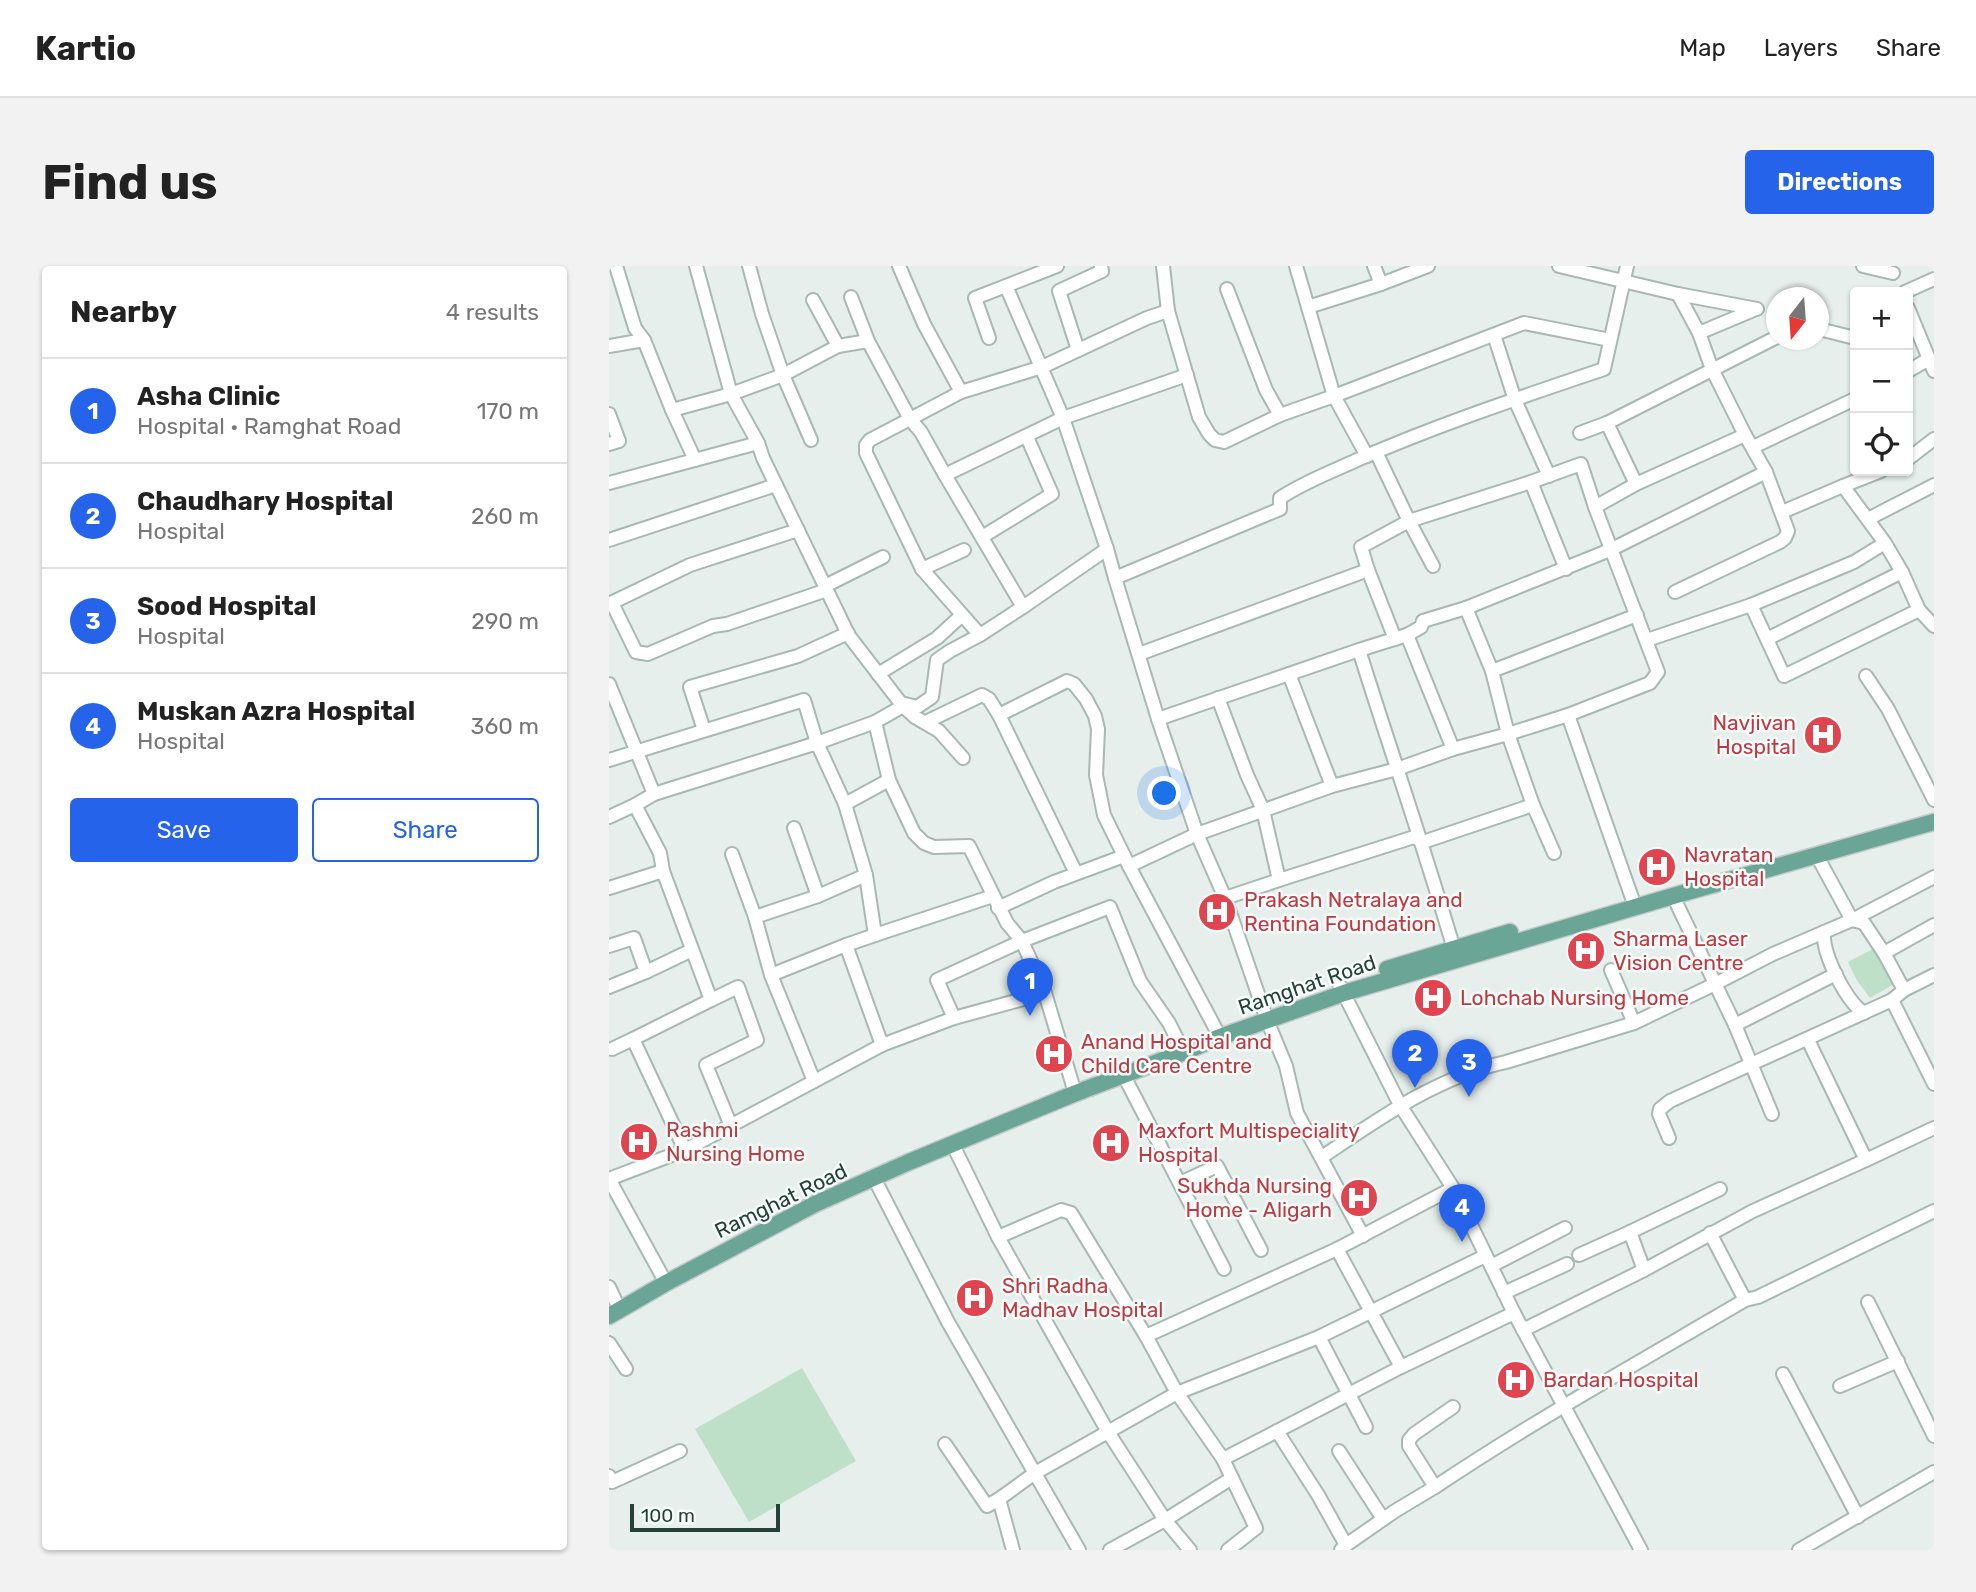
<!DOCTYPE html>
<meta charset="utf-8">
<style>
:root{--surface:#fff;--page:#f2f2f2;--text:#222;--muted:#767676;--line:#e0e0e0;--accent:#2563eb}
body{margin:0;font-family:Rubik,sans-serif;background:var(--page);color:var(--text)}
.controls{position:absolute;right:21px;top:21px;display:grid;overflow:hidden;border-radius:7px;box-shadow:0 2px 5px #0004}
.controls button{width:63px;height:63px;display:grid;place-items:center;padding:0;border:0;border-bottom:2px solid var(--line);background:var(--surface);color:var(--text);font:35px sans-serif}
.compass{position:absolute;left:1157px;top:21px;width:63px;height:63px;border-radius:50%;background:var(--surface);box-shadow:0 2px 5px #0004;rotate:197deg}
.scale{position:absolute;left:21px;bottom:18px;width:150px;box-sizing:border-box;padding-left:7px;border:4px solid #24423a;border-top:0;font-size:19px;line-height:24px;white-space:nowrap;color:#24423a;-webkit-text-stroke:5px #f7fbf9;paint-order:stroke}
.you{position:absolute;left:556px;top:528px;width:24px;height:24px;margin:-18px;border:5px solid #fff;border-radius:50%;background:#1a73e8;box-shadow:0 0 0 10px #1a73e833}
.badge{display:grid;place-items:center;width:46px;height:46px;border-radius:50%;background:var(--accent);color:#fff;font-size:23px;font-weight:700}
.pin{position:absolute;translate:-50% -58px;filter:drop-shadow(0 2px 4px #0008)}
.pin::after{content:'';position:absolute;top:37px;width:24px;height:21px;background:inherit;clip-path:polygon(0 0,100% 0,50% 100%)}
.list{margin:0;padding:0;list-style:none}
h2{display:flex;justify-content:space-between;align-items:center;height:91px;margin:0;padding:0 28px;font-size:30px}
h2 small{font-size:23px;font-weight:400;color:var(--muted)}
.list li{display:grid;grid-template-columns:46px 1fr auto;gap:21px;align-items:center;box-sizing:border-box;height:105px;padding:0 28px;border-top:2px solid var(--line)}
.list b{display:block;font-size:26px;white-space:nowrap}
.list p{margin:0;font-size:23px;white-space:nowrap;color:var(--muted)}
.list em{font-size:23px;font-style:normal;color:var(--muted)}
.actions{display:flex;gap:14px;padding:21px 28px}
.actions a{flex:1;padding:16px 0;border:2px solid var(--accent);border-radius:7px;text-align:center;font-size:24px;color:var(--accent)}
.actions .main{background:var(--accent);color:#fff}
.icon{flex:none;width:38px;height:38px;fill:none;stroke:currentColor;stroke-width:2;stroke-linecap:round;stroke-linejoin:round}
.map{position:relative;flex:none;width:1325px;height:1284px;overflow:hidden;border-radius:7px}
header{display:flex;align-items:center;gap:42px;box-sizing:border-box;height:98px;padding:0 35px;background:var(--surface);border-bottom:2px solid var(--line)}
header strong{font-size:33px}
nav{display:flex;gap:38px;margin-inline-start:auto;font-size:24px}
.intro{display:flex;align-items:center;justify-content:space-between;box-sizing:border-box;height:168px;padding:0 42px}
h1{margin:0;font-size:49px}
.button{padding:18px 32px;border-radius:7px;background:var(--accent);color:#fff;font-size:24px;font-weight:700}
main{display:flex;gap:42px;padding:0 42px}
aside{flex:1;background:var(--surface);border-radius:7px;box-shadow:0 2px 5px #0004}
.map>svg:first-child{display:block}
.green{fill:#bfe0c8}
.lines{fill:none;stroke-linecap:round;stroke-linejoin:round}
.minor-casing{stroke:#a8b8b2;stroke-width:16}
.major-casing{stroke:#c2cac8;stroke-width:19}
.minor{stroke:#fff;stroke-width:12}
.major{stroke:#6aa596;stroke-width:16}
.labels{text-anchor:middle;stroke-width:5;stroke-linejoin:round;paint-order:stroke}
.health-label{font-size:21px;fill:#be3a42;stroke:#f7fbf9;text-anchor:start}
.street-label{font-size:21px;fill:#24423a;stroke:#f7fbf9}
</style>
<header>
<strong>Kartio</strong>
<nav><a>Map</a><a>Layers</a><a>Share</a></nav>
</header>
<div class="intro"><h1>Find us</h1><a class="button">Directions</a></div>
<main>
<aside>
<h2>Nearby<small>4 results</small></h2>
<ul class="list">
<li><span class="badge">1</span><div><b>Asha Clinic</b><p>Hospital · Ramghat Road</p></div><em>170 m</em></li>
<li><span class="badge">2</span><div><b>Chaudhary Hospital</b><p>Hospital</p></div><em>260 m</em></li>
<li><span class="badge">3</span><div><b>Sood Hospital</b><p>Hospital</p></div><em>290 m</em></li>
<li><span class="badge">4</span><div><b>Muskan Azra Hospital</b><p>Hospital</p></div><em>360 m</em></li>
</ul>
<div class="actions"><a class="main">Save</a><a>Share</a></div>
</aside>
<div class="map">
<svg width="1325" height="1284" viewBox="0 0 1325 1284">
<rect width="100%" height="100%" fill="#e6efeb"/>
<g class="green">
<path d="M1271 679 1287 717 1261 732 1247 713 1239 696Z"/>
<path d="M193 1102 247 1195 140 1256 86 1163Z"/>
</g>
<g class="lines">
<defs>
<g id="minor">
<path d="M7 0 26 62 35 74 63 144 86 194"/>
<path d="M87 0 122 128 149 177 154 192 240 370 294 440 306 451 330 465 354 492"/>
<path d="M290 0 315 58 352 126"/>
<path d="M554 0 559 45 590 151 600 168 606 174 615 176 671 149 725 130 915 57 1001 74"/>
<path d="M687 0 725 130 758 190"/>
<path d="M765 0 772 18"/>
<path d="M950 0 1069 28 1148 43"/>
<path d="M1254 0 1284 7"/>
<path d="M397 20 454 152 498 283 506 312 671 243V232C695 216 722 206 748 194 828 159 912 131 995 103L1018 0"/>
<path d="M618 23 657 124 671 149"/>
<path d="M1296 26 1325 13"/>
<path d="M242 31 259 75 301 153 261 174 257 179V187L313 303 371 369 414 341 336 209"/>
<path d="M204 34 229 80"/>
<path d="M699 41 772 18 819 0"/>
<path d="M1299 42 1325 105"/>
<path d="M559 45 538 52 433 101 352 126 301 153 312 166 336 209 454 152 578 109"/>
<path d="M1210 63 1246 72"/>
<path d="M1090 67 1147 43"/>
<path d="M885 69 906 134 940 210"/>
<path d="M380 72 366 32 448 0"/>
<path d="M0 80 35 74"/>
<path d="M469 84 450 25 493 5 492 0"/>
<path d="M1299 105 1320 93"/>
<path d="M63 144 122 128 174 109 153 48 140 0"/>
<path d="M0 148 10 175 0 178"/>
<path d="M998 157 1168 71"/>
<path d="M971 167 998 157 1027 218 1136 169"/>
<path d="M202 174 174 109 229 80 259 75"/>
<path d="M1144 181 1246 133"/>
<path d="M767 186 800 255 824 300"/>
<path d="M1299 193 1325 173"/>
<path d="M1272 205 1234 220 1276 277 1293 306 1310 344 1175 410 1142 339 1245 296 1276 277"/>
<path d="M922 216 957 303"/>
<path d="M0 217 149 177"/>
<path d="M1173 246 1234 220"/>
<path d="M1259 253 1325 219"/>
<path d="M373 271 443 228 418 171"/>
<path d="M0 274 167 219"/>
<path d="M313 303 355 284"/>
<path d="M759 304 786 373"/>
<path d="M506 312 549 453 588 568 616 632 658 754 677 800 688 847 754 970"/>
<path d="M216 320 274 291"/>
<path d="M1066 326 1171 276 1176 272 1179 265 1157 206 1136 169 1103 103 1090 67 1069 28"/>
<path d="M3 337 27 386 39 388 104 360 118 358 218 324"/>
<path d="M0 338 81 299 189 264"/>
<path d="M414 341 498 283"/>
<path d="M1310 344 1325 360"/>
<path d="M798 369 812 361 814 355 857 342"/>
<path d="M1158 373 1293 306"/>
<path d="M1038 374 1142 339"/>
<path d="M750 384 798 369 844 483"/>
<path d="M530 388 759 304 752 281 800 255 922 216 972 198 986 241"/>
<path d="M883 405 1028 349"/>
<path d="M269 408 328 372 353 349"/>
<path d="M680 408 723 520"/>
<path d="M1257 410 1279 443 1325 534"/>
<path d="M0 418 45 528"/>
<path d="M609 432 638 509 654 544 670 614 805 571 814 576 924 539"/>
<path d="M292 437 308 441 323 431 328 394 341 385 371 369"/>
<path d="M549 453 750 384C782 486 817 587 847 690"/>
<path d="M266 456 280 514 305 567 315 577 325 581 360 580 398 657 413 675 436 727 464 820"/>
<path d="M317 456 373 429 380 433 390 449"/>
<path d="M95 464 81 421 189 390 239 367"/>
<path d="M0 494 195 434 208 477 266 456 294 440"/>
<path d="M236 538 280 514"/>
<path d="M0 551 26 539 45 528 208 477 236 538 257 609 266 669 237 679 273 779 345 752 436 727"/>
<path d="M945 587 924 539 899 468 883 405 857 342 1001 284 1157 206"/>
<path d="M123 588 146 651 162 709 205 815"/>
<path d="M520 600 588 568 723 520 788 503 844 483 899 468 959 449"/>
<path d="M467 607 390 449 458 415 465 418 477 433 486 450 489 463 487 509 495 549 520 600 611 771"/>
<path d="M0 622 54 605"/>
<path d="M209 630 257 609"/>
<path d="M1064 630 1126 759 1163 848"/>
<path d="M616 632 670 614"/>
<path d="M1023 632 959 449 1041 417 1049 406 986 241 1027 218"/>
<path d="M389 642 445 616 515 590"/>
<path d="M146 651 209 630 185 562"/>
<path d="M1243 654 1325 611"/>
<path d="M1243 654 1255 657 1275 687"/>
<path d="M1325 659 1275 687 1295 724 1283 734 1325 818"/>
<path d="M1215 666C1213 688 1237 735 1255 747"/>
<path d="M266 669 384 630"/>
<path d="M0 680 25 672 37 706 0 721"/>
<path d="M1002 704 1025 757 1106 718 1164 688 1243 654 1208 590"/>
<path d="M37 706 83 684"/>
<path d="M162 709 237 679"/>
<path d="M730 718 791 839 844 922 905 1047 1032 1284"/>
<path d="M1295 724 1325 709"/>
<path d="M102 734 129 721 148 774 97 799 122 860"/>
<path d="M345 752 328 714 413 675 501 641 531 715 560 757 571 779"/>
<path d="M1126 759 1227 708"/>
<path d="M1199 774 1257 894 1325 862"/>
<path d="M3 783 24 773"/>
<path d="M514 808 615 1003"/>
<path d="M1060 872 1050 848 1051 843 1061 835 1283 734"/>
<path d="M344 879 389 971 499 1166 556 1254 623 1212 647 1262 619 1284"/>
<path d="M76 884 273 779"/>
<path d="M713 891C771 852 828 811 897 796L1025 757"/>
<path d="M265 912 339 1056 470 1284"/>
<path d="M0 913 76 884 24 773 102 734 54 605 51 587 26 539"/>
<path d="M0 913 57 1017"/>
<path d="M571 917 608 900 652 984"/>
<path d="M1101 967 1136 1034"/>
<path d="M389 971 452 944 462 947 537 1070 568 1127 614 1193 623 1212"/>
<path d="M728 983 792 1101"/>
<path d="M970 989 1021 966"/>
<path d="M882 1000 956 962"/>
<path d="M1035 1004 1144 945 1257 894"/>
<path d="M0 1021 7 1036"/>
<path d="M895 1027 958 998"/>
<path d="M1259 1036 1325 1170"/>
<path d="M914 1064 1035 1004 1021 966 1111 923"/>
<path d="M537 1070 728 983 844 922"/>
<path d="M710 1071 757 1161"/>
<path d="M0 1077 17 1103"/>
<path d="M1174 1108 1249 1251"/>
<path d="M1231 1120 1289 1095"/>
<path d="M668 1165 709 1229 737 1279 732 1284"/>
<path d="M336 1178 378 1240 390 1233 426 1207 568 1127 710 1071 876 990"/>
<path d="M730 1185 774 1253"/>
<path d="M614 1193 792 1101 905 1047"/>
<path d="M0 1210 3 1216 71 1185"/>
<path d="M826 1221C926 1154 1032 1095 1136 1034L1149 1031 1325 945"/>
<path d="M390 1233 404 1284"/>
<path d="M737 1279 786 1245 826 1221 800 1180V1174L805 1168 844 1141"/>
<path d="M501 1284 556 1254 581 1284"/>
<path d="M1190 1284 1325 1206"/>
</g>
<g id="major">
<path d="M778 703 901 666"/>
<path d="M0 1050 57 1017 206 938 300 896 467 827 570 788 611 771 735 727 1064 630 1325 556"/>
</g>
</defs>
<use href="#minor" class="minor-casing"/>
<use href="#major" class="major-casing"/>
<use href="#minor" class="minor"/>
<use href="#major" class="major"/>
</g>
<defs>
<symbol id="hospital-disc" viewBox="-11 -11 22 22"><circle r="9.5" fill="#e0444e" stroke="#f7fbf9"/><path d="M-5-5h3v3.5h4V-5h3V5h-3V1.5h-4V5h-3Z" fill="#fff"/></symbol>
</defs>
<g fill-rule="evenodd">
<use href="#hospital-disc" x="1192" y="447" width="44" height="44"/>
<use href="#hospital-disc" x="1026" y="579" width="44" height="44"/>
<use href="#hospital-disc" x="586" y="624" width="44" height="44"/>
<use href="#hospital-disc" x="955" y="663" width="44" height="44"/>
<use href="#hospital-disc" x="802" y="710" width="44" height="44"/>
<use href="#hospital-disc" x="423" y="766" width="44" height="44"/>
<use href="#hospital-disc" x="8" y="854" width="44" height="44"/>
<use href="#hospital-disc" x="480" y="855" width="44" height="44"/>
<use href="#hospital-disc" x="728" y="910" width="44" height="44"/>
<use href="#hospital-disc" x="344" y="1010" width="44" height="44"/>
<use href="#hospital-disc" x="885" y="1092" width="44" height="44"/>
</g>
<g class="labels">
<g class="health-label">
<text x="1187" y="464" text-anchor="end">Navjivan<tspan x="1187" dy="24">Hospital</tspan></text>
<text x="1075" y="596">Navratan<tspan x="1075" dy="24">Hospital</tspan></text>
<text x="635" y="641">Prakash Netralaya and<tspan x="635" dy="24">Rentina Foundation</tspan></text>
<text x="1004" y="680">Sharma Laser<tspan x="1004" dy="24">Vision Centre</tspan></text>
<text x="851" y="739">Lohchab Nursing Home</text>
<text x="472" y="783">Anand Hospital and<tspan x="472" dy="24">Child Care Centre</tspan></text>
<text x="57" y="871">Rashmi<tspan x="57" dy="24">Nursing Home</tspan></text>
<text x="529" y="872">Maxfort Multispeciality<tspan x="529" dy="24">Hospital</tspan></text>
<text x="723" y="927" text-anchor="end">Sukhda Nursing<tspan x="723" dy="24">Home - Aligarh</tspan></text>
<text x="393" y="1027">Shri Radha<tspan x="393" dy="24">Madhav Hospital</tspan></text>
<text x="934" y="1121">Bardan Hospital</text>
</g>
<g class="street-label">
<text transform="translate(698 719) rotate(-19)" y="7">Ramghat Road</text>
<text transform="translate(172 935) rotate(-26)" y="7">Ramghat Road</text>
</g>
</g>
</svg>
<div class="controls">
<button>+</button>
<button>−</button>
<button><svg class="icon" aria-label="locate" viewBox="0 0 24 24"><circle cx="12" cy="12" r="6"/><path d="M12 2v4M12 18v4M2 12h4M18 12h4"/></svg></button>
</div>
<svg class="compass" viewBox="-18 -18 36 36"><path d="M0-13l5 13h-10z" fill="#e53935"/><path d="M0 13l5-13h-10z" fill="#767676"/></svg>
<div class="scale">100 m</div>
<div class="you"></div>
<div class="pin badge" style="left:421px;top:750px">1</div>
<div class="pin badge" style="left:806px;top:822px">2</div>
<div class="pin badge" style="left:860px;top:831px">3</div>
<div class="pin badge" style="left:853px;top:976px">4</div>
</div>
</main>
